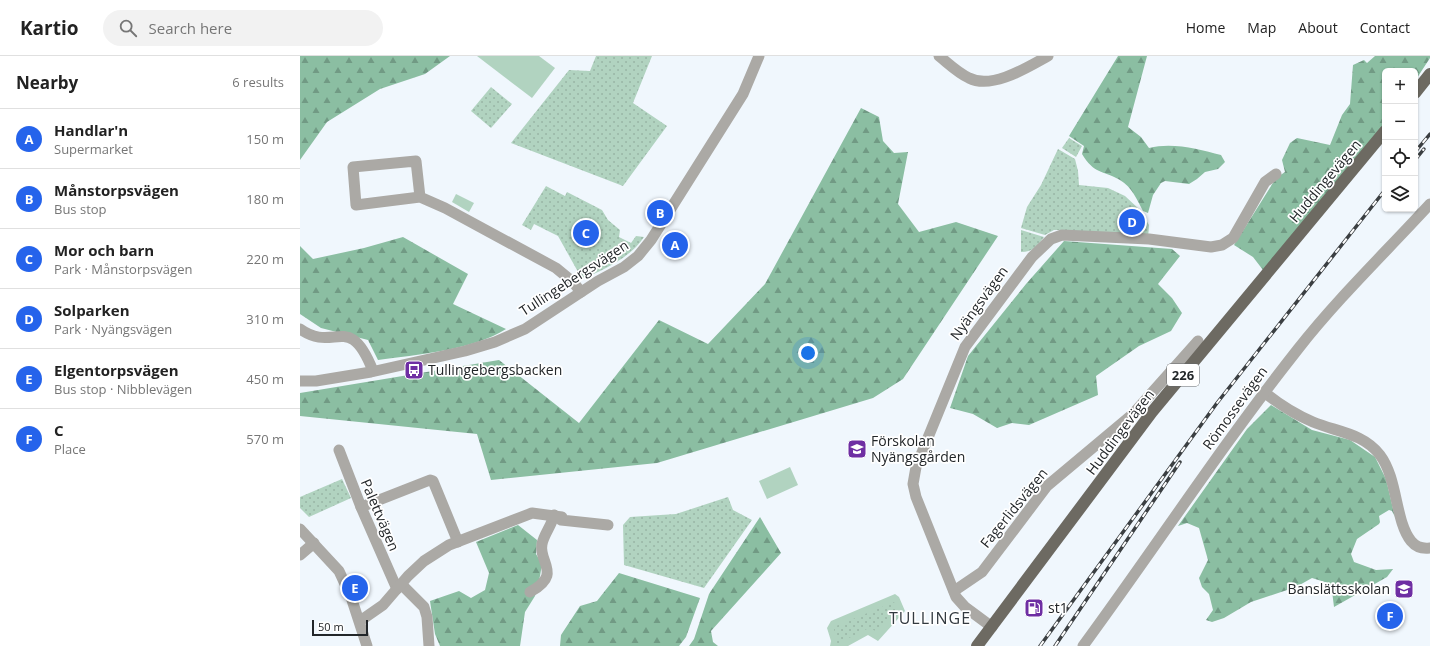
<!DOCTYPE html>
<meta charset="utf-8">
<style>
:root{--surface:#fff;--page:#f2f2f2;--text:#222;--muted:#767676;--line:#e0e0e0;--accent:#2563eb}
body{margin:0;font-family:"Open Sans",sans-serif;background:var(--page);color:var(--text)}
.controls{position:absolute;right:12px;top:12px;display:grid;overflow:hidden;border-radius:6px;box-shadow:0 1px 3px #0004}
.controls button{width:36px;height:36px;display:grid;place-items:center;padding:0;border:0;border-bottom:1px solid var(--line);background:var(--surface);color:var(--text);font:20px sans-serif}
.scale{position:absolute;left:12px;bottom:10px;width:56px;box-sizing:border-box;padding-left:4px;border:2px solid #222629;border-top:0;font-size:11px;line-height:14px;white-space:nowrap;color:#222629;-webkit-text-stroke:3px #fff;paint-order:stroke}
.you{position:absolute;left:508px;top:297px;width:14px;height:14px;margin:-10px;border:3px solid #fff;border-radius:50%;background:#1a73e8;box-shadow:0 0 0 6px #1a73e833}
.badge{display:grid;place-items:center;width:26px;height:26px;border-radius:50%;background:var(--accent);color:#fff;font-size:13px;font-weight:700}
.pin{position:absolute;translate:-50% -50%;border:2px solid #fff;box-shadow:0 1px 4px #0006}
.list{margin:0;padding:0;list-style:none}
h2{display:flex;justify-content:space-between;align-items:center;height:52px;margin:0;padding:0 16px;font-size:17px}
h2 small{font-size:13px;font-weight:400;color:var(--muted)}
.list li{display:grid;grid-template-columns:26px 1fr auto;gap:12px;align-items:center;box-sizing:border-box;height:60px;padding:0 16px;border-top:1px solid var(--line)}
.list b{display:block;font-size:15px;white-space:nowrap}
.list p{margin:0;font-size:13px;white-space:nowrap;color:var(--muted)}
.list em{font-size:13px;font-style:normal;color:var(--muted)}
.icon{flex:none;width:22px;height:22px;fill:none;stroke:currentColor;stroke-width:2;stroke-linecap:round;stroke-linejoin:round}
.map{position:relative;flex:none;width:1130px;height:590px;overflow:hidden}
header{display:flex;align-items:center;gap:24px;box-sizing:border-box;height:56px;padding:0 20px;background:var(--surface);border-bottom:1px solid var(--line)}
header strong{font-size:19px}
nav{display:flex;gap:22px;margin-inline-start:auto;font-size:14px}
.search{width:280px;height:36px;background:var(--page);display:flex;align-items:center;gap:10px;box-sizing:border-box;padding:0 14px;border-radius:22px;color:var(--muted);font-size:15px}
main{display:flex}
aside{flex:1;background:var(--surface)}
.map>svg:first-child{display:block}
.green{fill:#b1d3c0}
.forest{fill:url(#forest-firs)}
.park{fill:url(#park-dots)}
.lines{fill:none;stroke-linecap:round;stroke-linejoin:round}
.minor{stroke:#aba9a5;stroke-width:11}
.major{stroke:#6d6a62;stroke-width:12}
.rail-casing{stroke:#3b3f42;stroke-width:3.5}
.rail{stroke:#fff;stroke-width:2;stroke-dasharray:6;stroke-linecap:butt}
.labels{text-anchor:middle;stroke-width:3.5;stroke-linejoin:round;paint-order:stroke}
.shield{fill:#fff;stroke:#646769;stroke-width:1}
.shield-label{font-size:13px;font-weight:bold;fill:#222629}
.street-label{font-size:14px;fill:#222629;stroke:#fff}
.poi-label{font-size:14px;fill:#222629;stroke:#fff;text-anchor:start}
.quarter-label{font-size:16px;letter-spacing:1px;fill:#333a40;stroke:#fff}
</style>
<header>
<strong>Kartio</strong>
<div class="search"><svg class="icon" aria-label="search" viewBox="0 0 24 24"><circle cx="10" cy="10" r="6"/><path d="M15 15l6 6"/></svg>Search here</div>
<nav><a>Home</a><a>Map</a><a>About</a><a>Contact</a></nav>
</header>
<main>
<aside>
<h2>Nearby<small>6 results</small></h2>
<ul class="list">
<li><span class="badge">A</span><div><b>Handlar'n</b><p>Supermarket</p></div><em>150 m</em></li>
<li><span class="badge">B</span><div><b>Månstorpsvägen</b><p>Bus stop</p></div><em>180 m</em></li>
<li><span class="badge">C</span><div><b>Mor och barn</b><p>Park · Månstorpsvägen</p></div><em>220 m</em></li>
<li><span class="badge">D</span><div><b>Solparken</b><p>Park · Nyängsvägen</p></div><em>310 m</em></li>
<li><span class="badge">E</span><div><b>Elgentorpsvägen</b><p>Bus stop · Nibblevägen</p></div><em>450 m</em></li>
<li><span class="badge">F</span><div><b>C</b><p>Place</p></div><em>570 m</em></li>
</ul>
</aside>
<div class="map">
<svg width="1130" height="590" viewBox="0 0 1130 590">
<defs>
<pattern id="forest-firs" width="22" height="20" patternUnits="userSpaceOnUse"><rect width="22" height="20" fill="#8bbea2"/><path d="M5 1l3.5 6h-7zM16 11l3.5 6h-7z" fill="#719a84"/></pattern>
<pattern id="park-dots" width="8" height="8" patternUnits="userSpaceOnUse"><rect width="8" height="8" fill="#b1d3c0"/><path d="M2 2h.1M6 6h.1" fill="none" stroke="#98b5a5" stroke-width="1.8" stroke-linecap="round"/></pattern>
</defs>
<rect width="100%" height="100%" fill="#f0f7fd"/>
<g class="green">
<path d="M177 0H239L255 12 232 42Z"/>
<path d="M156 138 174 147 169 156 152 146Z"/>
<path d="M490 411 498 429 467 443 459 425Z"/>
<path d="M595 538 599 541 605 555 578 585 568 579 548 590H530L531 585 527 572 531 565Z"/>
</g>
<g class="forest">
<path d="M0 0H150L125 18 80 33 27 66 0 104Z"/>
<path d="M818 0H847L828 71 841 81 849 92C872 86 899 93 921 99L925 106 918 113 905 116 897 123 889 128 865 125 861 127 853 139 848 157 843 155C837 144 832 131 820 124 802 114 794 118 782 98L784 90 769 80Z"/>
<path d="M1075 0H1130V2L1115 25V15H1085V68L963 214 953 201 934 189 976 122 985 116 982 104 990 87 997 82 1030 89 1042 59 1050 48 1053 9 1064 4 1067 7Z"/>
<path d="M561 52 579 61 583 85 594 97 608 96 598 148 619 176 656 166 698 180 603 323 573 342 357 407 191 424 177 378 0 360V337L199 304 279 367 359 264 408 288 465 228Z"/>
<path d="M103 181 168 218 153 248 206 273C173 294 116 299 78 304L68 284 21 272 0 258V190L13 203 64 192Z"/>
<path d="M764 185 872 193 880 200 858 228 872 242 882 257 871 275 839 290 796 320 798 339 729 369 712 367 697 372 673 358 650 352 668 300 726 228Z"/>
<path d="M971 349 1012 374 1050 384 1075 401 1086 423 1095 461 1092 455 1089 454 1079 460 1080 466 1079 468 1057 483 1051 498 1054 506 1076 514 1093 513 1087 521 1034 551 1032 535 1028 527 1012 522 996 531 951 546 924 562 912 566 906 564 913 554 909 538 902 531 899 522 908 504 899 472 887 467 878 470 947 373Z"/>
<path d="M460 461 481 497 411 575 413 586 418 590H389L394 583 409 538Z"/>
<path d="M218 469 237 484 236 498 242 508 240 520 235 540 225 556 220 590H140L135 578 130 545 159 535 171 542 185 534 189 517 176 486Z"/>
<path d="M319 517 400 542 386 581 379 590H260L261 579 280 550 297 545Z"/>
</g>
<g class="park">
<path d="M296 0H352L333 47 367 70 323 130 211 87 269 14 290 15Z"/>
<path d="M191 31 212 48 191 72 171 55Z"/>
<path d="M769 82 782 90 776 101 762 92Z"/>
<path d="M758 93 775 103 778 115 779 129 808 132 825 140 840 154 849 169 848 183 761 174H754L745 179 721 172 727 151 741 129Z"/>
<path d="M246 130 265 140 267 136 302 154 308 164 320 174 319 181 331 187 336 180 344 181C331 201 304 214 282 223L258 180 234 168 231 174 222 169Z"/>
<path d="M721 174 744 181C737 190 733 196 721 196Z"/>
<path d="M42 423 51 442 9 461 0 452V441Z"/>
<path d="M428 441 433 454 452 464 404 532 324 509 323 469 330 461 376 458Z"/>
<path d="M594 546 598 554 578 576 569 572 537 588 534 573 536 570Z"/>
</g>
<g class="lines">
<g class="minor">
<path d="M639 0C649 8 658 17 669 22 692 34 728 11 748 0"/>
<path d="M120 141 116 105 53 111 56 149 120 141 145 152 256 212 273 226 281 236"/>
<path d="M0 273C35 298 49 254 73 315"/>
<path d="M0 325H16L71 316 165 295 195 286 225 273 298 225 324 211 338 200 351 184 443 38 459 0"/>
<path d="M964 336C980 349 994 358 1013 366 1037 376 1063 377 1080 399 1098 423 1095 465 1111 485 1116 491 1123 493 1130 492"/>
<path d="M39 394 61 451 97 533"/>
<path d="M61 451 130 424 133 425 158 486"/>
<path d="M0 473 39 515 51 541 67 590"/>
<path d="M0 499 14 487"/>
<path d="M101 528 124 551 127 561 129 590"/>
<path d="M654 535 682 516 747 430 833 358 898 285"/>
<path d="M230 536C263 518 238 506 242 488 244 478 252 469 254 459"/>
<path d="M60 565 83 549 108 520 124 505 149 489 232 457 262 461 261 464 308 469"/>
<path d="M692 571 665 551 656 541 616 441 613 428 616 411 665 291 732 201 751 183 762 179 849 183 911 191 922 189 933 182 965 126 976 118"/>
<path d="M783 590C855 492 922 389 998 293 1038 242 1086 196 1130 148"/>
</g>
<g class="major">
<path d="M1115 37 1130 18"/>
<path d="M677 590 852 356 1085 75"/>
</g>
<defs>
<g id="rail">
<path d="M1115 96 1130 78"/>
<path d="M1115 104 1124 93"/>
<path d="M740 590 917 347 1085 134"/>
<path d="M755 590 880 406"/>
</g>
</defs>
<use href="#rail" class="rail-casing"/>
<use href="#rail" class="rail"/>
</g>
<defs>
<symbol id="bus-square" viewBox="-11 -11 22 22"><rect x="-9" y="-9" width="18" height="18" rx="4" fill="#6e2ea3" stroke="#fff"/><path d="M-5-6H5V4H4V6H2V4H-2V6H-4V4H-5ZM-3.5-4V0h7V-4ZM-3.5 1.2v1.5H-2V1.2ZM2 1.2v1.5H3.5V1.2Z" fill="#fff"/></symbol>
<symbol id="school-square" viewBox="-11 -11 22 22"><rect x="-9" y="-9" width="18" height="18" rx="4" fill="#6e2ea3" stroke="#fff"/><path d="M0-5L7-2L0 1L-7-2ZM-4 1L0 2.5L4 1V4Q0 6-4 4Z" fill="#fff"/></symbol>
<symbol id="fuel-square" viewBox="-11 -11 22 22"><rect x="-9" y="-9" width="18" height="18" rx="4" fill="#6e2ea3" stroke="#fff"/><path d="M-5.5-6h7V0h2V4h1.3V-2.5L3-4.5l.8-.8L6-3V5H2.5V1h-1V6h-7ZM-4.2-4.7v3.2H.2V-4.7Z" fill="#fff"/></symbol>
</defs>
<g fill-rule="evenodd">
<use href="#bus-square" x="103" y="303" width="22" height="22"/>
<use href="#school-square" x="546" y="382" width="22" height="22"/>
<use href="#school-square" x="1093" y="522" width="22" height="22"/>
<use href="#fuel-square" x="723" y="541" width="22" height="22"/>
</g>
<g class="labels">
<rect class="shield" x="867" y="308" width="32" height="22" rx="3"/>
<g class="shield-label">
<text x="883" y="324">226</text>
</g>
<g class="street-label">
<text transform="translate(1025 125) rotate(-50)" y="5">Huddingevägen</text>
<text transform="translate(274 222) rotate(-33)" y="5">Tullingebergsvägen</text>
<text transform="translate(679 247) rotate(-54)" y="5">Nyängsvägen</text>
<text transform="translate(935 352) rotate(-54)" y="5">Römossevägen</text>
<text transform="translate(820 376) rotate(-53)" y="5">Huddingevägen</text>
<text transform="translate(714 452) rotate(-51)" y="5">Fagerlidsvägen</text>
<text transform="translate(80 459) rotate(67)" y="5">Palettvägen</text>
</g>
<g class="poi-label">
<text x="128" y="319">Tullingebergsbacken</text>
<text x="571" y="390">Förskolan<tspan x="571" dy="16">Nyängsgården</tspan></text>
<text x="1090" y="538" text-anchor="end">Banslättsskolan</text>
<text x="748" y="557">st1</text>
</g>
<g class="quarter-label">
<text x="630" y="568">TULLINGE</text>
</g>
</g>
</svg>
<div class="controls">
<button>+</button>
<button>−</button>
<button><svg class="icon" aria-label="locate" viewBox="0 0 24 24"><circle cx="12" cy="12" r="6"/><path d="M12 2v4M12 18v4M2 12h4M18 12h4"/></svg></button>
<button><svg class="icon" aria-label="layers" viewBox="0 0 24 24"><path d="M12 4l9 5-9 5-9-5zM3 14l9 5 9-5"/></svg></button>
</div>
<div class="scale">50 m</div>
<div class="you"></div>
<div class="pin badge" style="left:375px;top:189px">A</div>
<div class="pin badge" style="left:360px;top:157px">B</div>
<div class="pin badge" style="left:286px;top:177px">C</div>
<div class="pin badge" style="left:832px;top:166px">D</div>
<div class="pin badge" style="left:55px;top:532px">E</div>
<div class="pin badge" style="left:1090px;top:560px">F</div>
</div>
</main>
